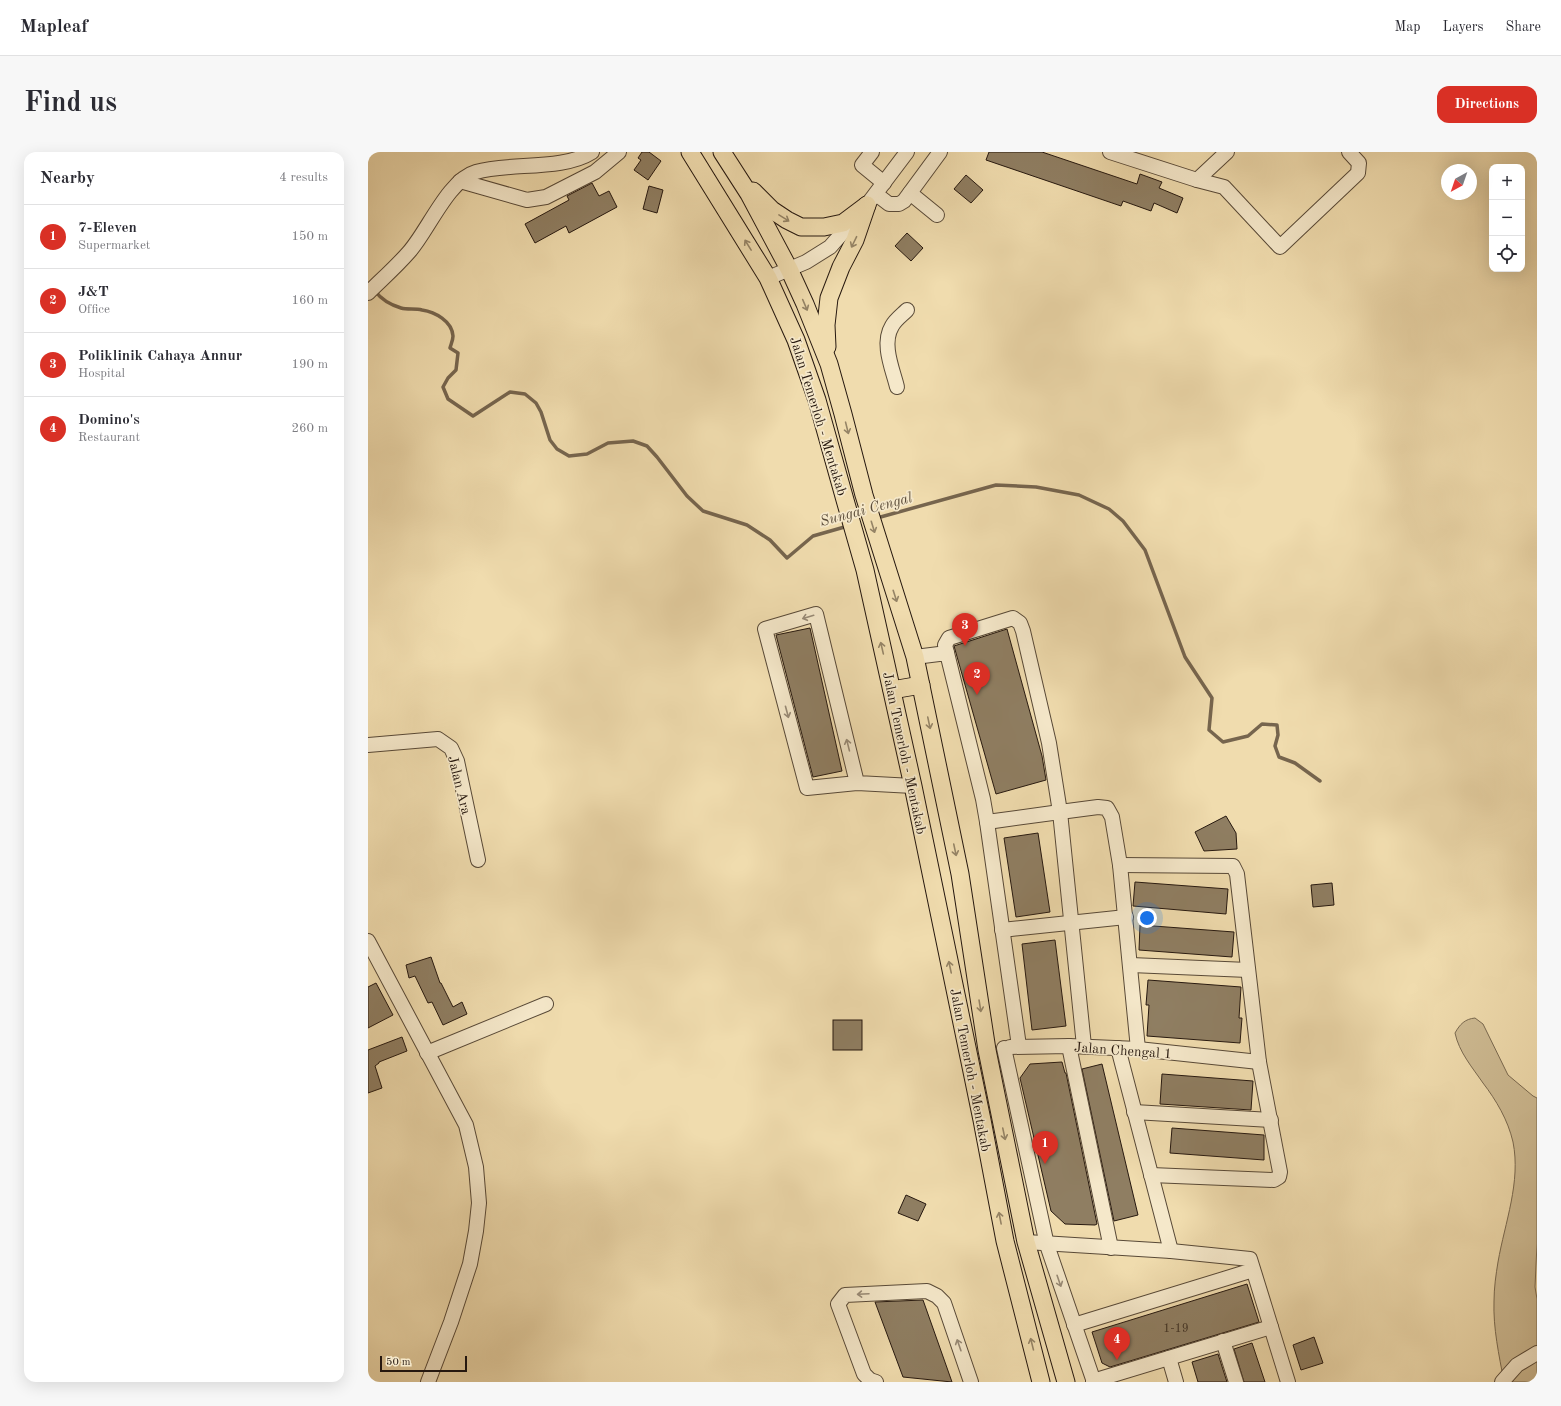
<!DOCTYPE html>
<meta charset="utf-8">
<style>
:root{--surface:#fff;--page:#f7f7f7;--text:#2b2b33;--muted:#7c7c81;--line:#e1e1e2;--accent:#d93025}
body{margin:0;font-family:"Old Standard TT",serif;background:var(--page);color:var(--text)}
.controls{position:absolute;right:12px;top:12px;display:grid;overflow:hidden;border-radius:8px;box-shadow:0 4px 16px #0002}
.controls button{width:36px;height:36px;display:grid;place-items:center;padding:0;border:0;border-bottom:1px solid var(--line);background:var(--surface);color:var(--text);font:20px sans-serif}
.compass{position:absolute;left:1073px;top:12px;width:36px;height:36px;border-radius:50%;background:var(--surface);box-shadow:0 4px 16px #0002;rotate:220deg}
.scale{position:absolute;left:12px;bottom:10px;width:87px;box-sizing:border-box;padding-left:4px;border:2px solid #26180f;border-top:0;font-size:11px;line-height:14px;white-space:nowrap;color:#26180f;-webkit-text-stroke:3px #f5e8ca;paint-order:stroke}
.you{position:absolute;left:779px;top:766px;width:14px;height:14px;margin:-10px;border:3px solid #fff;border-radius:50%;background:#1a73e8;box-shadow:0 0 0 6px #1a73e833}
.badge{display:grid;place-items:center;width:26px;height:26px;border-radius:50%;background:var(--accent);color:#fff;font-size:13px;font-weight:700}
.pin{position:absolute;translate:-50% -33px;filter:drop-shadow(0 1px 2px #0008)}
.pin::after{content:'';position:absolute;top:21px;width:14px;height:12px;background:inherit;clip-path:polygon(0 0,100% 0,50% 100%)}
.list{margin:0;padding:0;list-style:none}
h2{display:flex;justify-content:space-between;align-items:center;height:52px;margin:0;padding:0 16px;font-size:17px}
h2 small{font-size:13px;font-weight:400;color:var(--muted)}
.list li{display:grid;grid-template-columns:26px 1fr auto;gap:12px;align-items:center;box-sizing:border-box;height:64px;padding:0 16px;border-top:1px solid var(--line)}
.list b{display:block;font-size:15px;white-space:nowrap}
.list p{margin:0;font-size:13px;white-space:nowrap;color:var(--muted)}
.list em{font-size:13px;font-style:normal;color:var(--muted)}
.icon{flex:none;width:22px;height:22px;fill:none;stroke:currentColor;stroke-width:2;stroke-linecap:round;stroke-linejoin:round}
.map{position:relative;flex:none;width:1169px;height:1230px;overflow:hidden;border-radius:12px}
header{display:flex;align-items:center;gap:24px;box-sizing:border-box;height:56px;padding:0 20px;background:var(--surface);border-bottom:1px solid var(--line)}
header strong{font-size:19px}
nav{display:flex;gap:22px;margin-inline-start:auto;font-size:14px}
.intro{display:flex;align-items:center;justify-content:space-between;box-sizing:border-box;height:96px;padding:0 24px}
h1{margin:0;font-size:28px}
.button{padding:10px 18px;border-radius:12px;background:var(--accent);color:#fff;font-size:14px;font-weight:700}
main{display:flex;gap:24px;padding:0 24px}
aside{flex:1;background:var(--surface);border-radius:12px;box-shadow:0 4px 16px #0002}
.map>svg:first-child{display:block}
.green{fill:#cebb93;stroke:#7a6a51}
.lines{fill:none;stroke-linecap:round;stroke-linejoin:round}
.stream{stroke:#76654e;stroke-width:3.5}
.building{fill:#8f7e62;stroke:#26180f}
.minor-casing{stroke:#584937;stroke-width:16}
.major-casing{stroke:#26180f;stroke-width:19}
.minor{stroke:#f5e8ca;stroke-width:14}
.major{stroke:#f0dcae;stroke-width:17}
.oneway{stroke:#958466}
.oneway2{stroke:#988a76}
.labels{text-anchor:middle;stroke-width:3.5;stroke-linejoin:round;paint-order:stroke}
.number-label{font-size:12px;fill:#403224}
.street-label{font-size:14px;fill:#26180f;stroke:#f5e8ca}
.water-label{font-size:15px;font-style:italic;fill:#5b4c39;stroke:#f5e8ca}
</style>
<header>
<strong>Mapleaf</strong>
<nav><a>Map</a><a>Layers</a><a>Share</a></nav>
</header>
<div class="intro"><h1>Find us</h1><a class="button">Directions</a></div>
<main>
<aside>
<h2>Nearby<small>4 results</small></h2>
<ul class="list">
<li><span class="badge">1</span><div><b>7-Eleven</b><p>Supermarket</p></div><em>150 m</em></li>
<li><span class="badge">2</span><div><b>J&amp;T</b><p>Office</p></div><em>160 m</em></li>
<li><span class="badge">3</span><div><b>Poliklinik Cahaya Annur</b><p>Hospital</p></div><em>190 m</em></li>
<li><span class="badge">4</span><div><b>Domino's</b><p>Restaurant</p></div><em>260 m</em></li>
</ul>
</aside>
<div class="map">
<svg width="1169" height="1230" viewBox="0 0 1169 1230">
<rect width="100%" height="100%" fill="#f0dcae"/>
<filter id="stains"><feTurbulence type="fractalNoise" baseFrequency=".005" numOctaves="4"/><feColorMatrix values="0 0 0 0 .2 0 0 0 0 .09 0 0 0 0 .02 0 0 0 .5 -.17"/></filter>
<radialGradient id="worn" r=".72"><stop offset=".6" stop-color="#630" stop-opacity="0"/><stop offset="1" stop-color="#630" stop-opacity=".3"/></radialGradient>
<path class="green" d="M1107 866 1115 872 1140 923 1165 944 1169 946V1092L1167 1135 1169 1147V1230H1136C1131 1203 1125 1176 1126 1149 1126 1136 1128 1122 1130 1110 1137 1070 1153 1030 1145 990 1140 968 1128 948 1115 931 1104 915 1091 900 1087 881 1092 872 1097 867 1107 866Z"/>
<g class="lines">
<g class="stream">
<path d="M7 139C13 147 23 153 33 156 40 158 47 156 54 158 67 160 84 169 85 184 85 188 83 192 82 196L90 201 88 218 80 226 75 235 80 247 105 264 142 240 157 242 168 251 173 260 182 288 189 297 201 304 219 302 240 291 265 289 279 294 289 305 319 344 335 359 379 373 402 388 419 406 445 384 480 374"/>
<path d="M509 366 628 333 668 335 711 343 741 357 755 369 777 398 817 505 844 546 841 578 855 590 880 584 894 572 909 573 910 583 907 594 911 605 927 611 952 629"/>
</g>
</g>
<g class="building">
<path d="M274 0H281L293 9 280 28 266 18 273 8 270 6Z"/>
<path d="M621 0H674L769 32 772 22 794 30 791 36 815 46 809 61 786 51 783 59 755 49 753 54 618 8Z"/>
<path d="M598 23 615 38 603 51 586 37Z"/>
<path d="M224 31 231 44 241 39 249 55 201 81 198 74 167 91 157 72 201 48 199 44Z"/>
<path d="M281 34 295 38 289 61 275 57Z"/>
<path d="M539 81 555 96 543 109 527 94Z"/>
<path d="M442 476 474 619 445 625 408 483Z"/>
<path d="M639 477 674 604 678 628 628 642 586 494Z"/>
<path d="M858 664 868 681 869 697 836 699 827 680Z"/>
<path d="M670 681 682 760 648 765 636 686Z"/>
<path d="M767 730 860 737 858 762 765 754Z"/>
<path d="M964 731 966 753 945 755 943 733Z"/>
<path d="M772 773 866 780 864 805 771 798Z"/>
<path d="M687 788 698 874 664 878 654 792Z"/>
<path d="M63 805 72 831H73L85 855 94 850 99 862 75 873 64 850 60 851 47 824 41 826 38 813Z"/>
<path d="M780 828 873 835 871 866H874L872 891 779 884 781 853H778Z"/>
<path d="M8 831 25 863 0 876V835Z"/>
<rect x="465" y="868" width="29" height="30"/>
<path d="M34 885 39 899 11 910V911L7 914 14 936 0 941V898Z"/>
<path d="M694 910 697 921H698L729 1072 727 1073 697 1072 683 1059 652 926 662 912Z"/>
<path d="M734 912 770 1063 746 1069 714 917Z"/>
<path d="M794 922 885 929 883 958 792 952Z"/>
<path d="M804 976 896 983V1008L802 1001Z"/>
<path d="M538 1043 558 1052 550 1069 530 1061Z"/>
<path d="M879 1132 891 1170 742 1215 734 1211 724 1180Z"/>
<path d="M555 1148 584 1230 535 1225 507 1150Z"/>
<path d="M946 1185 955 1211 933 1218 925 1193Z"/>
<path d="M884 1191 897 1230H876L866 1197Z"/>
<path d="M850 1202 859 1230H830L824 1210Z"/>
</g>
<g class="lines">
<defs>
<g id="minor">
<path d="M504 0 494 13 516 31"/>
<path d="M742 0 829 28 856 35 912 95 990 21 991 11 981 0"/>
<path d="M829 28 859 0"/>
<path d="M92 29 159 48 178 45 227 20 251 0"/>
<path d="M542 41 569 63"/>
<path d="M508 42 521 52H531L536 49 572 0"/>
<path d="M400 126 438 110 462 95 499 53 539 0"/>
<path d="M0 141C13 128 28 115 41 100 60 79 80 28 108 20 142 10 194 19 224 0"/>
<path d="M529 235C525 218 513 192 524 174 527 168 534 163 539 158"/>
<path d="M579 501 577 493 581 486 645 466 652 471 655 479 681 591 692 660 716 894"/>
<path d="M547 505 579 501 615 647 619 670 651 894"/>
<path d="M0 593 70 587 83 596 89 609 110 708"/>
<path d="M489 631 448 462 397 477 439 636 489 631 545 634"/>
<path d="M619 670 692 660 730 655 739 656 744 665 752 713 770 897"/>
<path d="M752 713 865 714 869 722 891 910 912 1020 911 1025 906 1028 783 1023"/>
<path d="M634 778 758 765"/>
<path d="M0 789 98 973 108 1015 111 1051 108 1079 102 1112 83 1170 60 1230"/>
<path d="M763 813 880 818"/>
<path d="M701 894 743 1096"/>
<path d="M642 895 701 894 770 897 891 910"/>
<path d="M636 896 679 1093 726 1230"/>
<path d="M750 896 803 1099"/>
<path d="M59 901 178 852"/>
<path d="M766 960 903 968"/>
<path d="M658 1090 803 1099 882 1107 920 1230"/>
<path d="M706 1173 885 1118"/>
<path d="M855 1189 868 1230"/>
<path d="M801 1206 808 1230"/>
<path d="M725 1229 903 1175"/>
<path d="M508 1230 502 1228 496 1222 470 1152 477 1143 559 1139 569 1144 576 1151 603 1230"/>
<path d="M1134 1230 1149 1213 1169 1201"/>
</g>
<g id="major">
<path d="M322 0 400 126 428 188 449 248 477 348 497 418 545 634 614 968 637 1089 673 1230"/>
<path d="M354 0 381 42 421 117 437 152 461 212 475 262 496 343 547 505 592 722 619 898 658 1090 698 1230"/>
<path d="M385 39 404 58 419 68 433 75H456L475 71 499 53"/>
<path d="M459 195 458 173 461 146 473 115 487 88 499 53"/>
<path d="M524 538 553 533"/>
</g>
</defs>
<use href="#minor" class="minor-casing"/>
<use href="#major" class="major-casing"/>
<use href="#minor" class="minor"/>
<use href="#major" class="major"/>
</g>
<defs><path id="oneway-shaft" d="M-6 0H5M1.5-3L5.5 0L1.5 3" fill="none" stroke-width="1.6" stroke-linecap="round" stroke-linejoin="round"/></defs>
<g class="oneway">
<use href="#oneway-shaft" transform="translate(416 66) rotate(32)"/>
<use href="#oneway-shaft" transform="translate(486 90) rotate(116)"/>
<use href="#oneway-shaft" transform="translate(380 93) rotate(-122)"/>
<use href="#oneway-shaft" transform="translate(437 153) rotate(67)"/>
<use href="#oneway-shaft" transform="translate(479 276) rotate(76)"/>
<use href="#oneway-shaft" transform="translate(505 375) rotate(73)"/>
<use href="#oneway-shaft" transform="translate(527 444) rotate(72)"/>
<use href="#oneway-shaft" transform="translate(514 496) rotate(-103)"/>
<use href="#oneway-shaft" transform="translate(561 571) rotate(78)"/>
<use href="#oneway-shaft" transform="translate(587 698) rotate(78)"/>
<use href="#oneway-shaft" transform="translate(582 815) rotate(-102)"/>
<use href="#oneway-shaft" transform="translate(612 854) rotate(81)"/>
<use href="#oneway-shaft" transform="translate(636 982) rotate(78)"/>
<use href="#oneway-shaft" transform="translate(632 1066) rotate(-101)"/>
<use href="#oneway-shaft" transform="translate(664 1192) rotate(-104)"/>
</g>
<g class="oneway2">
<use href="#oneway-shaft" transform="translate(440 465) rotate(163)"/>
<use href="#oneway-shaft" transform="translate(419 560) rotate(75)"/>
<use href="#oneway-shaft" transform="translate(480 593) rotate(-104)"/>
<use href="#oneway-shaft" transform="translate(691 1129) rotate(71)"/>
<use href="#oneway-shaft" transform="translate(495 1142) rotate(177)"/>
<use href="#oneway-shaft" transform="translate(591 1193) rotate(-109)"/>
</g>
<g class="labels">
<g class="number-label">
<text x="808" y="1180">1-19</text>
</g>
<g class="street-label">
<text transform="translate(451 264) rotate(73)" y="5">Jalan Temerloh - Mentakab</text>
<text transform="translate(537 601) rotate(78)" y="5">Jalan Temerloh - Mentakab</text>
<text transform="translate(92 633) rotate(76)" y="5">Jalan Ara</text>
<text transform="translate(755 898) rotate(4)" y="5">Jalan Chengal 1</text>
<text transform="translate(603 918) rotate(79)" y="5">Jalan Temerloh - Mentakab</text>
</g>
<g class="water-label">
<text transform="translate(498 357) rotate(-15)" y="5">Sungai Cengal</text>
</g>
</g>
<rect width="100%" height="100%" filter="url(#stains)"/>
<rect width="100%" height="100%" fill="url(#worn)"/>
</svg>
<div class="controls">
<button>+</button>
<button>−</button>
<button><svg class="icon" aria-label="locate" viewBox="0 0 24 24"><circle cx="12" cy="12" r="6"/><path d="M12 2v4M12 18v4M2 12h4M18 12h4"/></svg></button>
</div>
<svg class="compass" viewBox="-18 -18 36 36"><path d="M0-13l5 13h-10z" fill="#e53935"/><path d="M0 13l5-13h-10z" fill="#7c7c81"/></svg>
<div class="scale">50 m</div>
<div class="you"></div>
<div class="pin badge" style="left:677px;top:1012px">1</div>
<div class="pin badge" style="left:609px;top:543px">2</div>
<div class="pin badge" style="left:597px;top:494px">3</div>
<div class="pin badge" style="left:749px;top:1208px">4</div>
</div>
</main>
